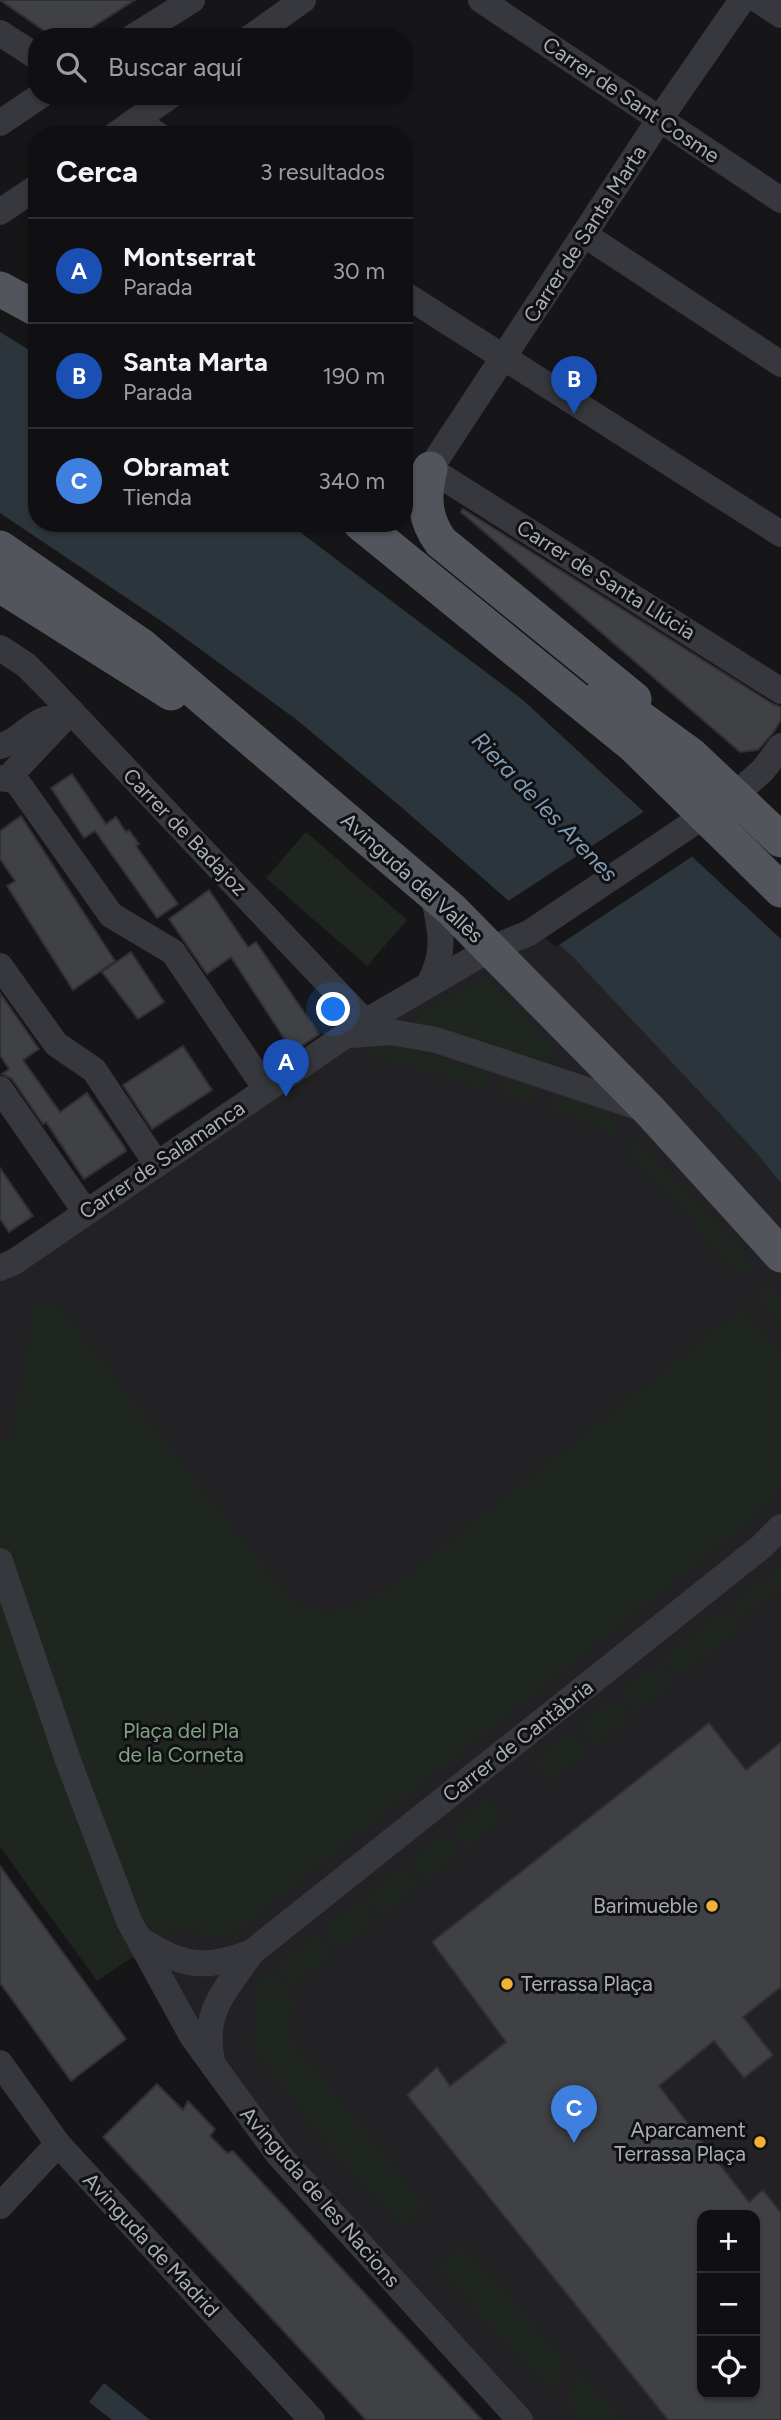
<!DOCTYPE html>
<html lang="es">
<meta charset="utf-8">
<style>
:root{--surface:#101012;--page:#19191b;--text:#f1f3f6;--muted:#9c9d9f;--line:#303032;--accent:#1a73e8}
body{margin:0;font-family:Figtree,sans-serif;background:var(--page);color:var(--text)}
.controls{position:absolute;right:21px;bottom:21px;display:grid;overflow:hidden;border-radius:14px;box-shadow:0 2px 5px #0004}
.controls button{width:63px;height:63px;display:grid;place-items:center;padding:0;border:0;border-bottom:2px solid var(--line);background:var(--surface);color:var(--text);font:35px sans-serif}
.you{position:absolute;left:334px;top:1010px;width:24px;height:24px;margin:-18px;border:5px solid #fff;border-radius:50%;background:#1a73e8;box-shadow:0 0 0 10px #1a73e833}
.badge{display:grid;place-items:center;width:46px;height:46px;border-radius:50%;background:var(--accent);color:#fff;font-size:23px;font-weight:700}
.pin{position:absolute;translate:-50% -58px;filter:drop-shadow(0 2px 4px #0008)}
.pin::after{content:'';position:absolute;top:37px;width:24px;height:21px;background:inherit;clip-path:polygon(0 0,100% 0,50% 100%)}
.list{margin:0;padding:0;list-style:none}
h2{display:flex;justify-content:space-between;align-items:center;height:91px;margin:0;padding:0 28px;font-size:30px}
h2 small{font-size:23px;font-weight:400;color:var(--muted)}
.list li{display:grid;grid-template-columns:46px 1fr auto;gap:21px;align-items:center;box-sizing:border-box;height:105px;padding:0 28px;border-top:2px solid var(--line)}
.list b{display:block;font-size:26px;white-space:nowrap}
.list p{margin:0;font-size:23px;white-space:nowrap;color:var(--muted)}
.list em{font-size:23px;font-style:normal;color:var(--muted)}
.icon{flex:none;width:38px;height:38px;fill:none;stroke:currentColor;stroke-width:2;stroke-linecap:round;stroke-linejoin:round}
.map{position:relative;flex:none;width:781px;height:2420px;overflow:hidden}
.search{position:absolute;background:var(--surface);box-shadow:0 2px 5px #0004;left:28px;top:28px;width:385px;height:77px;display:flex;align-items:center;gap:18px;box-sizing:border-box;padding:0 24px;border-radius:28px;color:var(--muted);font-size:26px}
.panel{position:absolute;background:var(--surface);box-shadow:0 2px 5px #0004;left:28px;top:126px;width:385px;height:406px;border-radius:28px}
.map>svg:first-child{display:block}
.built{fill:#222225;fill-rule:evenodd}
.green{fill:#1e261f}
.water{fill:#2c353c}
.pier{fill:#161618}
.building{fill:#404145;stroke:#303034;stroke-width:2;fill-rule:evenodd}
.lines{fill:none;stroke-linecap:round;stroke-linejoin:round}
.minor{stroke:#37383d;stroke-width:26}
.major{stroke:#53555c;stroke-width:35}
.poi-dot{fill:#f2b134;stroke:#111113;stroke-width:2.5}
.labels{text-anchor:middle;stroke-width:6;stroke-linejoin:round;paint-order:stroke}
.street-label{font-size:21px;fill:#a8adb8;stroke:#111113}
.park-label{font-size:21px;fill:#7fa381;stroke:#111113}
.poi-label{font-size:21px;fill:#a8adb8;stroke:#111113;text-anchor:end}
.water-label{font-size:23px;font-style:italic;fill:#7f9bb3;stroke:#111113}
</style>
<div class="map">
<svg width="781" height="2420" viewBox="0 0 781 2420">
<rect width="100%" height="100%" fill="#161618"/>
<path class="built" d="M612 877 781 1016V2420H522L189 2043 0 1558V1282L330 1048ZM702 2215H755V2394H702Z"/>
<g class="green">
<path d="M306 832 407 920 367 966 266 878Z"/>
<path d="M486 977 556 1050 546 1066 411 1023 414 1018Z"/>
<path d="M395 1043 487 1073 483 1088 365 1053 373 1047Z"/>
<path d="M508 1078 535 1088 530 1103 503 1094Z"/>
<path d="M557 1094 604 1110 621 1126 610 1137 597 1124 552 1109Z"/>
<path d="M637 1140 755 1267 742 1278 685 1212 626 1152Z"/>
<path d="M769 1285 781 1301V1326L756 1295Z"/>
<path d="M36 1299 42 1309 53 1300 289 1598C325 1626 357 1606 392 1587L743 1309 781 1356V1483L767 1504 746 1525 228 1938 175 1929 97 1981 0 1847V1442L11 1439Z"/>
<path d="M781 1566V1586L740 1618 731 1605Z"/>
<path d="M725 1609 740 1629 679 1677 664 1658Z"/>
<path d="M658 1663 674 1682 637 1712 621 1693Z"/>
<path d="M615 1698 631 1717 594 1746 579 1727Z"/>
<path d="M573 1731 589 1750 552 1779 536 1761Z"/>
<path d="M489 1799 504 1818 466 1848 451 1829Z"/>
<path d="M446 1833 460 1851 424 1881 409 1862Z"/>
<path d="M403 1867 418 1885 381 1916 366 1897Z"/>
<path d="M360 1901 375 1920 338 1949 323 1930Z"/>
<path d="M317 1935 332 1954 293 1985 278 1966Z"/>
<path d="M271 1972 294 1998 288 2036 425 2206 400 2225 322 2138 254 2049 259 1981Z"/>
<path d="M463 2248 564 2357 554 2394 437 2268Z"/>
<path d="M577 2371 615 2413 621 2420H579C565 2405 571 2388 577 2371Z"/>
</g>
<g class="water">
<path d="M0 332 37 355V523H288L523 700 781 939V1183L756 1152 573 957 400 806 297 720 170 627 0 513Z"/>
<path d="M104 2383 150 2420H112L89 2402Z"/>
</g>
<path class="pier" d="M648 809 696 854 556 947 504 904Z"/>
<g class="building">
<path d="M0 0H135L77 37H53Z"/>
<path d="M463 509 773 704 781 707V720L773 733 758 750 740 752 461 512Z"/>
<path d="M72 774 106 824 116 817 126 832 129 830 139 844 136 846 178 904 157 918 95 831 84 838 51 788Z"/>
<path d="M21 816 115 961 73 990 7 886 15 881 0 859V831Z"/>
<path d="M209 890 248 947 256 942 319 1034 293 1052 231 957 207 974 169 919Z"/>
<path d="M131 952 164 1002 138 1019 102 972Z"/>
<path d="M0 993 39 1049 23 1060 60 1112 87 1093 125 1148 126 1151 84 1179 46 1122 43 1124 12 1079 2 1074 9 1069 0 1055Z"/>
<path d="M183 1046 212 1090 152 1129 123 1085Z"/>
<path d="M0 1168 33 1216 9 1232 0 1219Z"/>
<path d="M709 1723 746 1770 781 1742V1987L743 2017 773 2055 744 2078 714 2041 659 2086 749 2202 763 2190 781 2213V2420H668L407 2095 437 2067 450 2086 506 2042 432 1942ZM702 2215H755V2394H702Z"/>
<path d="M0 1866 126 2039 71 2081 0 1983Z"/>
<path d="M157 2084 183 2110 188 2101 215 2129 210 2136 227 2153 233 2151 482 2420H366L103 2137Z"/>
</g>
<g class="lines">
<g class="minor">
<path d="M481 0 781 200"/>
<path d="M742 0 659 120 430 469 781 691"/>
<path d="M758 0 781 15"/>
<path d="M0 33 37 57"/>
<path d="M133 37 192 0"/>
<path d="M251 37 303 0"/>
<path d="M136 121 158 135"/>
<path d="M0 123 40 96"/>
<path d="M115 135 170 96"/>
<path d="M0 212 37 187"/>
<path d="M585 235 781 364"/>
<path d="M404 294 781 534"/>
<path d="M0 648 26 665 47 686 365 1022"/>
<path d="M0 746C19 742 28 725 46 719L53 722"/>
<path d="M0 778 13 780 20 786 111 915 173 952 266 1089"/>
<path d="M7 779 71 711"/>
<path d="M0 966 56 1044 94 1070 156 1163"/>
<path d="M430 982C447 949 440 929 433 893"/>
<path d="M351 1035 391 1032 436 1040 647 1110"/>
<path d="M0 1089 85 1211"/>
<path d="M0 1268 14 1262 365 1022 490 949 529 933 735 795 763 770 781 746"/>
<path d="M0 1561 69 1763 129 1921 192 2036 278 2154 520 2420"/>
<path d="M140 1939C181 1967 206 1970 252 1952"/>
<path d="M0 2063 58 2144 312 2420"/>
<path d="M213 2065C200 2012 225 1992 252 1952L761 1547 781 1527"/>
<path d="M0 2206 58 2144"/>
</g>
<g class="major">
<path d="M0 289 37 309"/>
<path d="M430 469C423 496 424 519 441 542L634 699"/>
<path d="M360 523 634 746 781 890"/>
<path d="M0 548 143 647 451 909 650 1111 781 1255"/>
<path d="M0 585 171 693"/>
<path d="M604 692 691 755 781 840"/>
</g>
</g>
<g class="poi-dot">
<circle cx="712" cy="1906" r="7"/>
<circle cx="507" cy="1984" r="7"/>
<circle cx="760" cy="2142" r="7"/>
</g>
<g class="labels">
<g class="street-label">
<text transform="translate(631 100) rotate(34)" y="7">Carrer de Sant Cosme</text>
<text transform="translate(585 234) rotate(-57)" y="7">Carrer de Santa Marta</text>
<text transform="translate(606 580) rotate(32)" y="7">Carrer de Santa Llúcia</text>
<text transform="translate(185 832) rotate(46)" y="7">Carrer de Badajoz</text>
<text transform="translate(412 878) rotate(42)" y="7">Avinguda del Vallès</text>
<text transform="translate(162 1160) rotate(-34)" y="7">Carrer de Salamanca</text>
<text transform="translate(518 1741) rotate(-38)" y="7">Carrer de Cantàbria</text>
<text transform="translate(320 2197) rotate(49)" y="7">Avinguda de les Nacions</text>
<text transform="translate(151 2245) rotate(47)" y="7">Avinguda de Madrid</text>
</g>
<g class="park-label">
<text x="181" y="1738">Plaça del Pla<tspan x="181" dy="24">de la Corneta</tspan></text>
</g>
<g class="poi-label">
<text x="698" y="1913">Barimueble</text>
<text x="521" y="1991" text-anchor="start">Terrassa Plaça</text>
<text x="746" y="2137">Aparcament<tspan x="746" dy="24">Terrassa Plaça</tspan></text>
</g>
<g class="water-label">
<text transform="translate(545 807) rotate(46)" y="8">Riera de les Arenes</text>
</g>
</g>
</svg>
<div class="controls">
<button>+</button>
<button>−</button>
<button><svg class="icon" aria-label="locate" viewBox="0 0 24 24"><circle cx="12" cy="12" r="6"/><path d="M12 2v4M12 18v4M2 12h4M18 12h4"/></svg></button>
</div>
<div class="you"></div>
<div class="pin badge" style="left:286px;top:1097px;background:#1a4fb4">A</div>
<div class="pin badge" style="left:574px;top:414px;background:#1a4fb4">B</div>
<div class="pin badge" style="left:574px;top:2143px;background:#3f7fe0">C</div>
<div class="search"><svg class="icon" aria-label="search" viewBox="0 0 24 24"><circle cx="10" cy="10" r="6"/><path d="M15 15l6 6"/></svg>Buscar aquí</div>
<section class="panel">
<h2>Cerca<small>3 resultados</small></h2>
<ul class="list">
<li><span class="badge" style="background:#1a4fb4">A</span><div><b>Montserrat</b><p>Parada</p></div><em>30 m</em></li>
<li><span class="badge" style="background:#1a4fb4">B</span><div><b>Santa Marta</b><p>Parada</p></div><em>190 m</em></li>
<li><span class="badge" style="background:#3f7fe0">C</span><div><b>Obramat</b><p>Tienda</p></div><em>340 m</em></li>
</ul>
</section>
</div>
